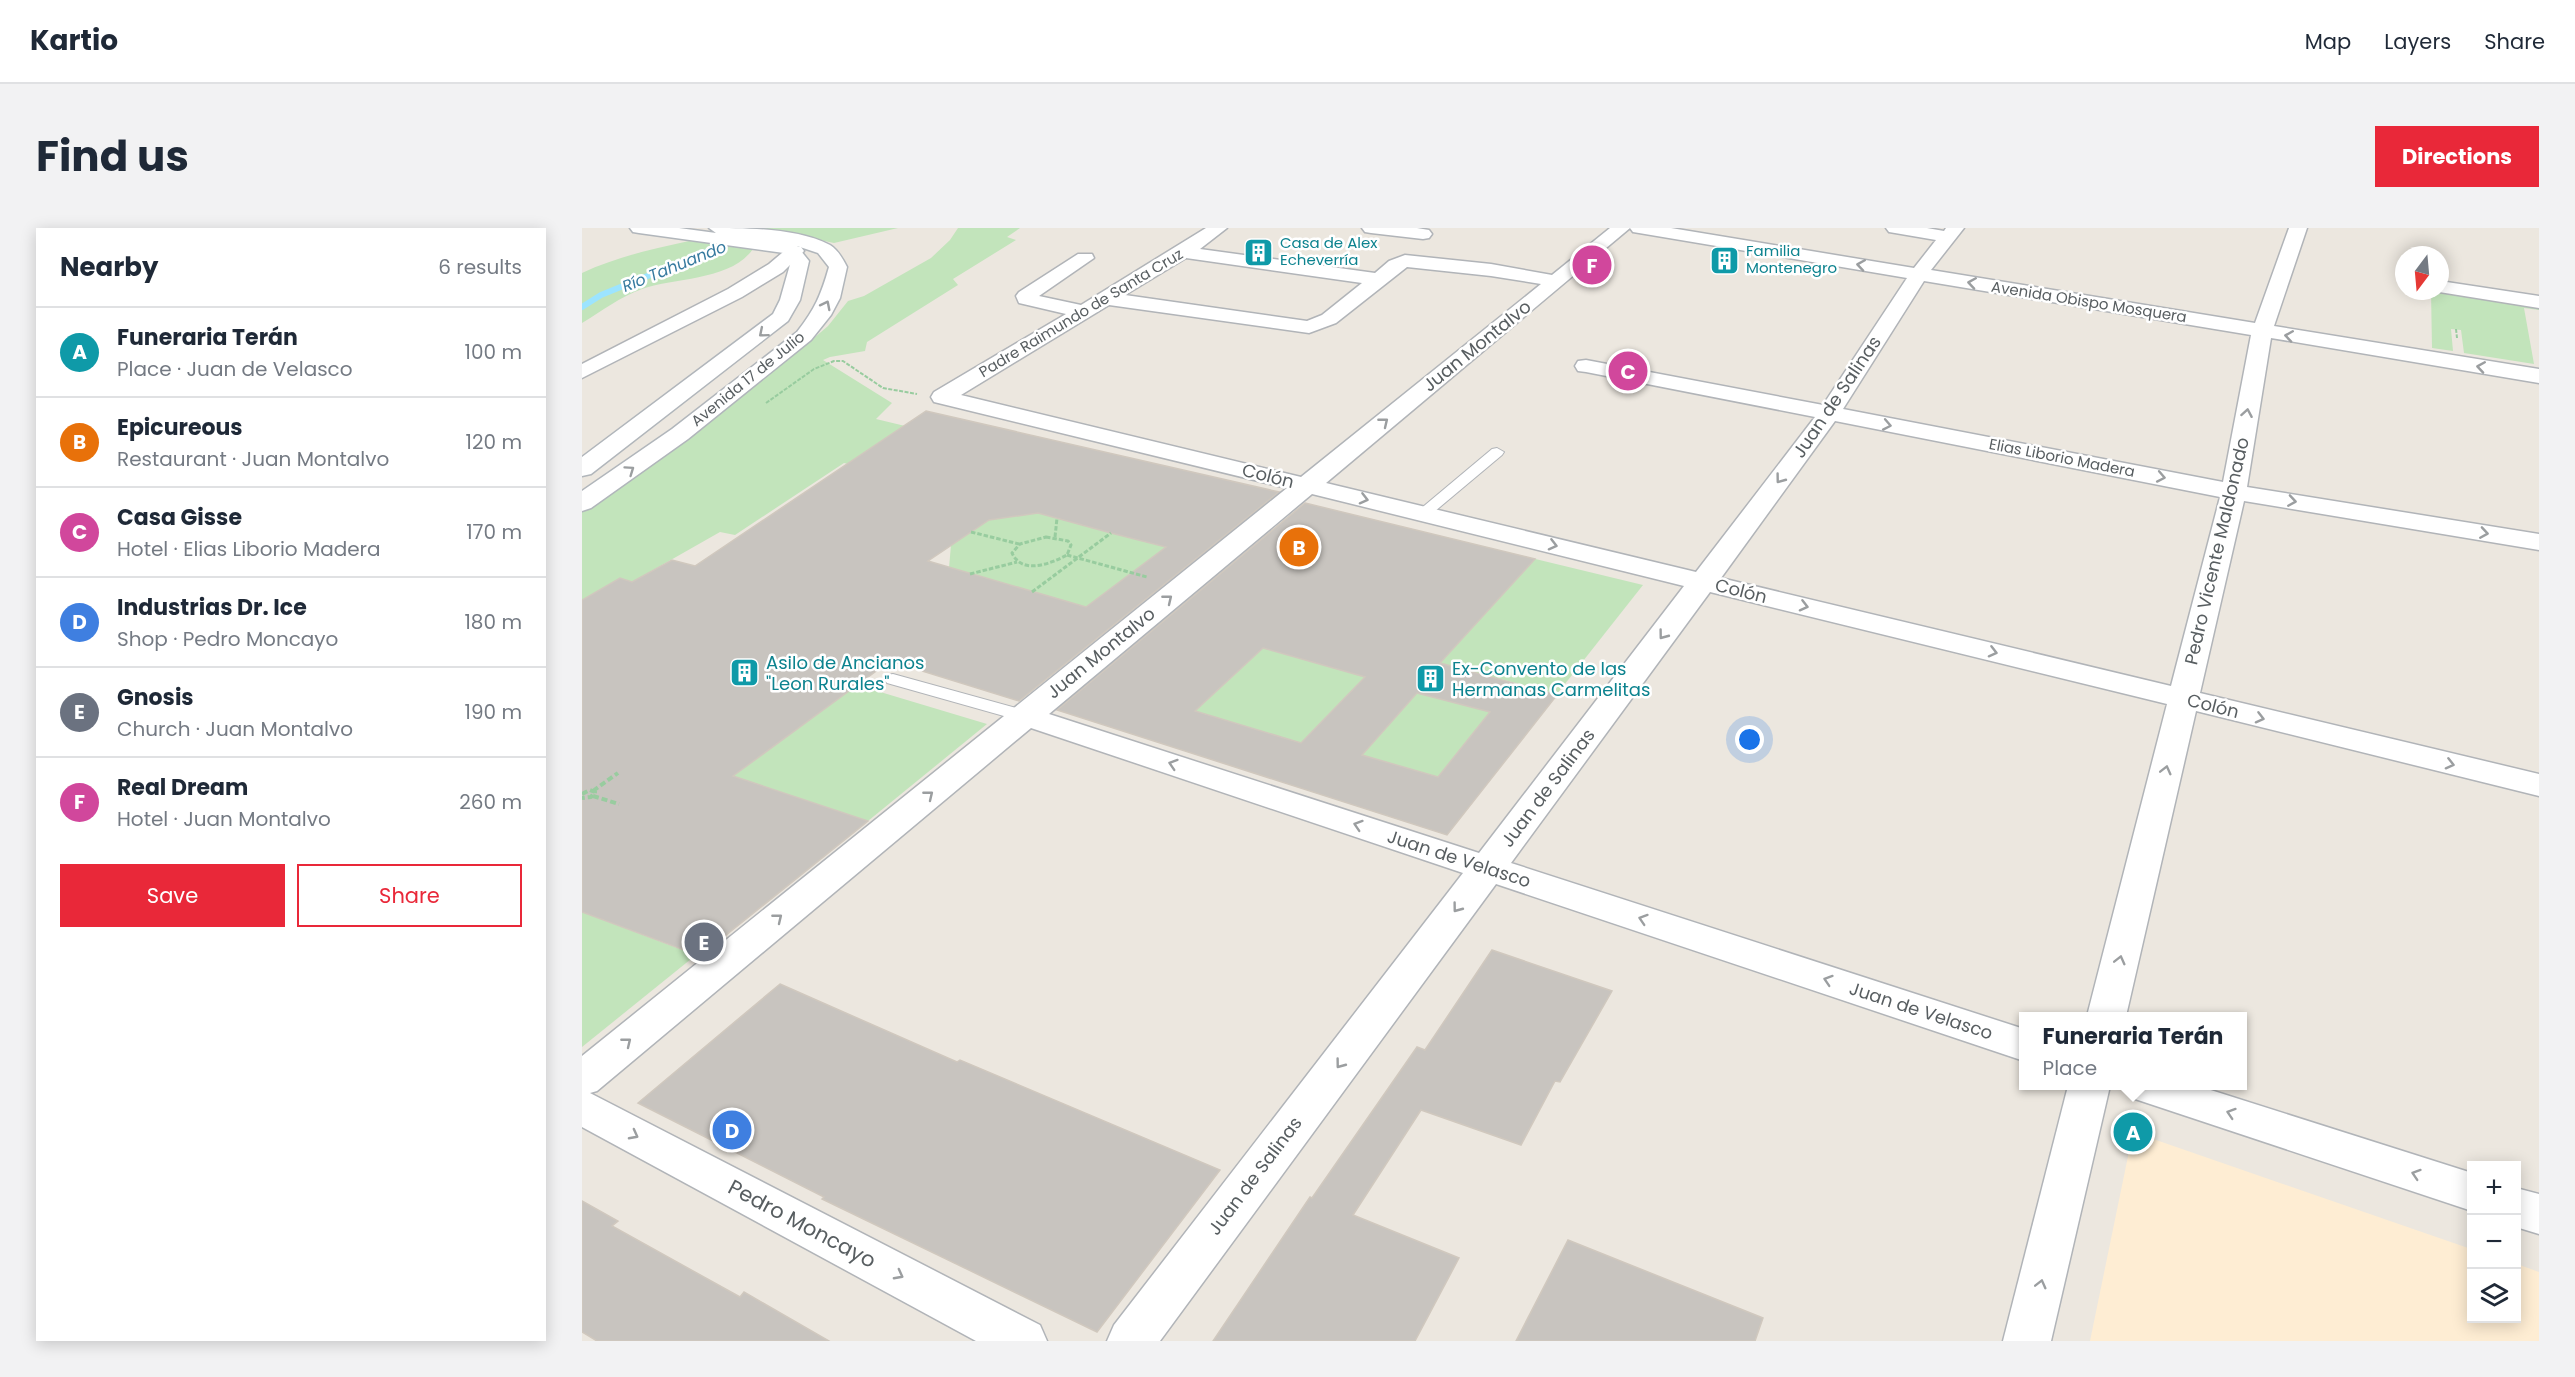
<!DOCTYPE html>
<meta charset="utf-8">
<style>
:root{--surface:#fff;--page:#f2f2f3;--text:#1f2937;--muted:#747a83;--line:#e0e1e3;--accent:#e92839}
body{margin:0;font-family:Poppins,sans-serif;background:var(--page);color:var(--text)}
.controls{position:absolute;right:18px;bottom:18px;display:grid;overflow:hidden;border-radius:0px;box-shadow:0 3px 15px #0003}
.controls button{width:54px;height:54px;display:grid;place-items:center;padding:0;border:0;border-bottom:2px solid var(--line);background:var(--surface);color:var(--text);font:30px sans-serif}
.compass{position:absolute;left:1813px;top:18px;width:54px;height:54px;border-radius:50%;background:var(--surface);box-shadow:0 3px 15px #0003;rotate:196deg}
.you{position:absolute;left:1168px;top:512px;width:21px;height:21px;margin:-15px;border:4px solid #fff;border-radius:50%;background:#1a73e8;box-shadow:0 0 0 9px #1a73e833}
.badge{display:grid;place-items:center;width:39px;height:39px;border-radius:50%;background:var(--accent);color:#fff;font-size:20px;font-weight:700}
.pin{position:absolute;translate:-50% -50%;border:3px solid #fff;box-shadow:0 2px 6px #0006}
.popup{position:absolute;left:1437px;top:784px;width:228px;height:78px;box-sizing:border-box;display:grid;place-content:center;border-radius:0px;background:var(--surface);filter:drop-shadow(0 2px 4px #0005);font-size:20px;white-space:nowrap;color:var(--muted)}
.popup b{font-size:22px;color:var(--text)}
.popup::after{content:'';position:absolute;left:50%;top:100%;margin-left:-12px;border:12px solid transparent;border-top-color:var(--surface)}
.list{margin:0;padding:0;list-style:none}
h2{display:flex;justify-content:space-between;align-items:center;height:78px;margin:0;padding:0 24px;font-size:26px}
h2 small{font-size:20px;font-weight:400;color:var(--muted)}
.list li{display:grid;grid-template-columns:39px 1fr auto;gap:18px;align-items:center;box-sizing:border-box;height:90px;padding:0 24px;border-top:2px solid var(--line)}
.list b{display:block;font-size:22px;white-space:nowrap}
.list p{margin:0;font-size:20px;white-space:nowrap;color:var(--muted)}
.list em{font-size:20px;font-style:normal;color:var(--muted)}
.actions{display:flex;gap:12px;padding:18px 24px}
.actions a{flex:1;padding:14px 0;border:2px solid var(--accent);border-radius:0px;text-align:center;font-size:21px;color:var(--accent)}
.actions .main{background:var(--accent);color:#fff}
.icon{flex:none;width:33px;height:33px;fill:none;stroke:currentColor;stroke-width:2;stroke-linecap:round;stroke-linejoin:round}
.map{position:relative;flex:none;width:1957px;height:1113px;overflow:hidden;border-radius:0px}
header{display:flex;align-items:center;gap:36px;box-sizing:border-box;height:84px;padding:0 30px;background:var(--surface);border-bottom:2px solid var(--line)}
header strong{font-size:28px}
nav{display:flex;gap:33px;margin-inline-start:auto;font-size:21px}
.intro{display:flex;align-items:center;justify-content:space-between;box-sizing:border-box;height:144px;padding:0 36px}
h1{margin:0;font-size:42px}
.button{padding:15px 27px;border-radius:0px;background:var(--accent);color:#fff;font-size:21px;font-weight:700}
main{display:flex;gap:36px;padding:0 36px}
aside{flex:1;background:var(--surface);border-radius:0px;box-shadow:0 3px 15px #0003}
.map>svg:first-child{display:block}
.commercial{fill:#feedd3}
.green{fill:#c2e4bb}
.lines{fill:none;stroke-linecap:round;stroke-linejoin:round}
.stream{stroke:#9ce4ff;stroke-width:6}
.building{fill:#c8c4bf;stroke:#d0c8be;stroke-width:1.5;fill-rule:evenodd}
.service-casing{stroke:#b1b4b8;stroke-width:2}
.minor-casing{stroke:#b1b4b8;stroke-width:3}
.secondary-casing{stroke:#b1b6bb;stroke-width:3}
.path-far2{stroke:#98cc9f;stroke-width:2;stroke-dasharray:4 1.5;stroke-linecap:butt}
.path-far1{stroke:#98cc9f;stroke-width:3;stroke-dasharray:4.5 2;stroke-linecap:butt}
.path{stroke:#98cc9f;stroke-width:4;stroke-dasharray:6 3;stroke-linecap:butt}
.service{fill:#fff;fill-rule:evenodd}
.minor{fill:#fff;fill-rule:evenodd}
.secondary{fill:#fff;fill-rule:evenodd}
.oneway{stroke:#9b9ea0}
.labels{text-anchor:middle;stroke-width:5;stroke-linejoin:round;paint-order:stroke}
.far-culture-label{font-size:15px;fill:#0d838f;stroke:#fff;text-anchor:start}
.far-street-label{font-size:15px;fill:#585e61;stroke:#fff}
.far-water-label{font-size:16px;font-style:italic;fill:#367a9f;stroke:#fff}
.street-label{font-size:18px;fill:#585e61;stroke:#fff}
.culture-label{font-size:18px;fill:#0d838f;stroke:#fff;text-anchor:start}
.near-street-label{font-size:21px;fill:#585e61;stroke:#fff}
</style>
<header>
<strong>Kartio</strong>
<nav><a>Map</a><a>Layers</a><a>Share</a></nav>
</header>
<div class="intro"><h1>Find us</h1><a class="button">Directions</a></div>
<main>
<aside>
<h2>Nearby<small>6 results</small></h2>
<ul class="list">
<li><span class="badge" style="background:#0f9aa8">A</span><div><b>Funeraria Terán</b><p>Place · Juan de Velasco</p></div><em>100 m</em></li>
<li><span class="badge" style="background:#e8710a">B</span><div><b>Epicureous</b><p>Restaurant · Juan Montalvo</p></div><em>120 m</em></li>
<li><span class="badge" style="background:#d1479c">C</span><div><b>Casa Gisse</b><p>Hotel · Elias Liborio Madera</p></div><em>170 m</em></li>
<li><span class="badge" style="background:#3f7fe0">D</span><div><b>Industrias Dr. Ice</b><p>Shop · Pedro Moncayo</p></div><em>180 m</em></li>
<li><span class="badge" style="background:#6b7280">E</span><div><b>Gnosis</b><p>Church · Juan Montalvo</p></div><em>190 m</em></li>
<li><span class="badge" style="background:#d1479c">F</span><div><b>Real Dream</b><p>Hotel · Juan Montalvo</p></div><em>260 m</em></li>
</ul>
<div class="actions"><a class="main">Save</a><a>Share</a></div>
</aside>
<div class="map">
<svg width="1957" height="1113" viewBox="0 0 1957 1113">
<rect width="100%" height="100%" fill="#ece7df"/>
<path class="commercial" d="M1551 904 1889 1021 1890 1090H1934L1935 1036 1957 1044V1113H1508Z"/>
<g class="green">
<path d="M181 0H316L252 15Z"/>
<path d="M376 0H438L425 9 434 12 371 51 376 57 285 114 283 123 248 129 241 132 310 175 294 191 419 221 329 252 262 235 153 307 138 304 50 354 38 350 0 372V282L59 245 103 213 225 116 246 98 266 73 282 68 349 30 368 12Z"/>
<path d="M107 13 171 21C148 53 95 49 60 61 38 69 20 83 0 95V45C34 29 70 21 107 13Z"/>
<path d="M1849 63 1957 78V82L1942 80 1952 136 1882 125 1879 102 1869 101 1871 123 1850 120Z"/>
<path d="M456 285 584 319 504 379 367 340 369 317 407 292Z"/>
<path d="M795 293 1061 357 975 466 858 435Z"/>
<path d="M681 420 783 449 719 515 613 483Z"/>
<path d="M275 457 405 496 286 593 151 548Z"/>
<path d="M835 465 908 484 856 549 780 527Z"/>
<path d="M0 684 114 727 0 819Z"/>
</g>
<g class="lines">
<path class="stream" d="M0 79 19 67 154 12"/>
</g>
<g class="building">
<path d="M344 183 697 264 437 473 308 433 151 548 286 593 118 728 0 684V372L38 350 50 354 90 332 113 338ZM456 285 529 305 584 319 504 379 346 333 407 292Z"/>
<path d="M723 275 953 331 858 435 975 467 865 607 475 482ZM681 420 783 449 719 515 613 483ZM835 465 908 484 856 549 780 527Z"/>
<path d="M910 722 1030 763 978 854 973 853 939 917 839 882 771 987 877 1030 833 1113H631L728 969 730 970 835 819 843 822Z"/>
<path d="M198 756 375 834 378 832 638 942 515 1104 240 971 242 969 56 875Z"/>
<path d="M0 973 36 993 30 998 158 1069 162 1064 247 1113H15L0 1104Z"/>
<path d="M986 1012 1181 1090 1173 1113H934Z"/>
</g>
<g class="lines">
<defs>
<g id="service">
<path d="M915 220 922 224 920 227 846 289H836L833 286 836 283 910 221Z"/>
<path d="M311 446 449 484 452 488 449 492 443 494 305 455 302 451 305 447Z"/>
</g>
<g id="minor">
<path d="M624 0H645L618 21 793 45 807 33 823 27 909 36 970 47 1028 0H1048L744 255 1114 344 1233 189 1004 144 996 143 993 138 996 133 1004 132 1241 177 1325 50 1057 5 1051 4 1048 0H1089L1332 40 1354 12 1313 5 1307 4 1304 0H1345L1362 3 1364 0H1382L1349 42 1673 95 1707 0H1725L1692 98 1957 141V155L1689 110 1665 259 1957 306V322L1662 273 1618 465 1957 546V568L1614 483 1544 788H1505L1585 476 1128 364 929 635 1442 801V833L914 656 578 1113H525L532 1097 881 645 449 500 15 863 8 865 458 1097 465 1113H394L0 899V828L705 260 352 174 349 169 352 164 484 86 437 75 434 68 437 64 496 26H510L512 30 457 68 499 77ZM604 30 780 55 740 87 725 93 543 67ZM825 39 909 48 959 56 719 249 379 167 527 77 727 105 754 95ZM1342 53 1669 107 1641 254 1261 181ZM1253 193 1638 269 1589 458 1139 350ZM730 266 1102 358 897 625 467 486Z"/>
<path d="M780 0H835L847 2 850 6 847 10 841 11 789 5 783 4Z"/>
<path d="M213 18 219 19 222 23 201 44 160 69 0 150V136L146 61 187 36 207 19Z"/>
<path d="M1858 53 1957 68V80L1851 63H1858Z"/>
<path d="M1486 858H1528L1469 1113H1421Z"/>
<path d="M1544 858H1616L1890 945V983L1550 870Z"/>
<path d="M1934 960 1957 966V1006L1934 999Z"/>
</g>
<path id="secondary" d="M48 0H97L134 5 127 0C164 0 215 0 248 17 256 22 261 31 265 39L258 70 249 87 229 112 106 211 9 280 0 283V263L90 201 215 104C233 81 239 67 247 39L236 25 215 18 227 33 218 72 206 93 9 246 0 248V229L191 86 198 72 209 33 202 25 57 5 51 4Z"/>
</defs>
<use href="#service" class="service-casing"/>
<use href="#minor" class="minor-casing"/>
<use href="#secondary" class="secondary-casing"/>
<g class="path-far2">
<path d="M1874 101 1875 110"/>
<path d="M184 175 232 141 252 133H261L301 160 335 166"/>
</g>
<g class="path-far1">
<path d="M389 304 437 316"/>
<path d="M464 309 486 313 489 317 485 327C468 336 440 347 430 325L438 316Z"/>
<path d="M473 309 475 290"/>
<path d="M485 327 565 349"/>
<path d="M388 346 435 334"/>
<path d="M450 364 529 305"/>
</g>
<g class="path">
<path d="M11 563 36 545"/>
<path d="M0 566 8 562 13 564 9 569 0 570"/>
<path d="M11 568 37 576"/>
</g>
<use href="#service" class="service"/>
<use href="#minor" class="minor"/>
<use href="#secondary" class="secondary"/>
</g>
<defs><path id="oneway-chevron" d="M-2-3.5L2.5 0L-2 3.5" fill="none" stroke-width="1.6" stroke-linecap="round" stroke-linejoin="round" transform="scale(1.5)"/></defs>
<g class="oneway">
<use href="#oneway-chevron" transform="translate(1279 37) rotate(-171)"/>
<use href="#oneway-chevron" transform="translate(1390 55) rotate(-171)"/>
<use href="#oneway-chevron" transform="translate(244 77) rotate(-63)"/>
<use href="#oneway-chevron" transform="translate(181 105) rotate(140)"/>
<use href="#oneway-chevron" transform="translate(1707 108) rotate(-171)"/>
<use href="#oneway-chevron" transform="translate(1899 139) rotate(-171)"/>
<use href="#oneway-chevron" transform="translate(1665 185) rotate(-80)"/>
<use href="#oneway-chevron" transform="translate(802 194) rotate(-39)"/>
<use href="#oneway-chevron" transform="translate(1305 197) rotate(11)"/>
<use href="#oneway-chevron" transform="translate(48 242) rotate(-35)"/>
<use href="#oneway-chevron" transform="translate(1579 249) rotate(11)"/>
<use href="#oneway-chevron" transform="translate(1198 251) rotate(127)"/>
<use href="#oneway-chevron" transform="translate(782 271) rotate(14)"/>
<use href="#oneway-chevron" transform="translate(1710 273) rotate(9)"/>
<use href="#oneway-chevron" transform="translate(1902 305) rotate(9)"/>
<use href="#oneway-chevron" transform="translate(971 317) rotate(14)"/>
<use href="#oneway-chevron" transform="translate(586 371) rotate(-39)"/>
<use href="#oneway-chevron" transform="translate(1222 378) rotate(14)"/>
<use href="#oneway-chevron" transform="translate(1081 407) rotate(127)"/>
<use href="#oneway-chevron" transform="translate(1411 424) rotate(14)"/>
<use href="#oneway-chevron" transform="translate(1678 490) rotate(14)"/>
<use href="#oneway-chevron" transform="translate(591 536) rotate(-162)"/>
<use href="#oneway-chevron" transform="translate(1868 536) rotate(14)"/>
<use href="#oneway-chevron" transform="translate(1584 542) rotate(-76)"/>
<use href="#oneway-chevron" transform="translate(347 567) rotate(-39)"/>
<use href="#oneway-chevron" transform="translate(776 597) rotate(-162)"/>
<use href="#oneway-chevron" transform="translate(875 680) rotate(127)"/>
<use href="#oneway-chevron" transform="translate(196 690) rotate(-39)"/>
<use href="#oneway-chevron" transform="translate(1061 691) rotate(-162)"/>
<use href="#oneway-chevron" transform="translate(1538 732) rotate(-76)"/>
<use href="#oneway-chevron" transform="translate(1246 752) rotate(-162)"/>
<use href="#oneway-chevron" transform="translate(45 814) rotate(-39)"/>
<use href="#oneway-chevron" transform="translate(758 836) rotate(127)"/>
<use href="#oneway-chevron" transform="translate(1649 885) rotate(-162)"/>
<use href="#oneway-chevron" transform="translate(52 907) rotate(28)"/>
<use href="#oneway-chevron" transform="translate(1834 946) rotate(-162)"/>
<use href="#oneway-chevron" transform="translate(317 1047) rotate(28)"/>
<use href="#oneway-chevron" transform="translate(1459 1056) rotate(-76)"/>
</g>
<defs>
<symbol id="building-square" viewBox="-11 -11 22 22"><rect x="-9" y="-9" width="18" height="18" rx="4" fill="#0f9aa8" stroke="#fff"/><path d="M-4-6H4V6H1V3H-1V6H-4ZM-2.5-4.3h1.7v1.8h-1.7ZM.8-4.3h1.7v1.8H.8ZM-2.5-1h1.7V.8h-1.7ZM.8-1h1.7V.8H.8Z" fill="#fff"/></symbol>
</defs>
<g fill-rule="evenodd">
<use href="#building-square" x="660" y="8" width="33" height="33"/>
<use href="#building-square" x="1126" y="16" width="33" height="33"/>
<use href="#building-square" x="146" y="428" width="33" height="33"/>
<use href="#building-square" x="832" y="434" width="33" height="33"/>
</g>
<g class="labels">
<g class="far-culture-label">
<text x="698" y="20">Casa de Alex<tspan x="698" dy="17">Echeverría</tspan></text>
<text x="1164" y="28">Familia<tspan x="1164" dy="17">Montenegro</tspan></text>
</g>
<g class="far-street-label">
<text transform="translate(1507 74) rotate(9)" y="5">Avenida Obispo Mosquera</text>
<text transform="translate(499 85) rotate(-31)" y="5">Padre Raimundo de Santa Cruz</text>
<text transform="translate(166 151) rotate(-39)" y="5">Avenida 17 de Julio</text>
<text transform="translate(1480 230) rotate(11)" y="5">Elias Liborio Madera</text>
</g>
<g class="far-water-label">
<text transform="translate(92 38) rotate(-22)" y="6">Río Tahuando</text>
</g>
<g class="street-label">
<text transform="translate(895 118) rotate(-39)" y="6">Juan Montalvo</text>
<text transform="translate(1255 169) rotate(-56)" y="6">Juan de Salinas</text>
<text transform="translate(686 248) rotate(14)" y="6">Colón</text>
<text transform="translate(1635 323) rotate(-77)" y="6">Pedro Vicente Maldonado</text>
<text transform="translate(1159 363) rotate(14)" y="6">Colón</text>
<text transform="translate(519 425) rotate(-39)" y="6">Juan Montalvo</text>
<text transform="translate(1631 478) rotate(14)" y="6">Colón</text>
<text transform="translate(966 560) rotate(-53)" y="6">Juan de Salinas</text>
<text transform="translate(877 631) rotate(18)" y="6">Juan de Velasco</text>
<text transform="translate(1339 783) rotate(18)" y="6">Juan de Velasco</text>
<text transform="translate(673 948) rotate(-53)" y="6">Juan de Salinas</text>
</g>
<g class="culture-label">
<text x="184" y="441">Asilo de Ancianos<tspan x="184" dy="21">"Leon Rurales"</tspan></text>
<text x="870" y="447">Ex-Convento de las<tspan x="870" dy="21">Hermanas Carmelitas</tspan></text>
</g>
<g class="near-street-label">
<text transform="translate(220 996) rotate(28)" y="7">Pedro Moncayo</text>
</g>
</g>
</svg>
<div class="controls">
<button>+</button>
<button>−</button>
<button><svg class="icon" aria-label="layers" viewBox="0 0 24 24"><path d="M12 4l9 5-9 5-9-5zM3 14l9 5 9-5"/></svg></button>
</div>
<svg class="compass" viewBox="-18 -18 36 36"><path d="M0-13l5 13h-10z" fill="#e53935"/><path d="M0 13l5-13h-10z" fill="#747a83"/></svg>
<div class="you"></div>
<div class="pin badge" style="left:1551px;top:904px;background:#0f9aa8">A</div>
<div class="popup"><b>Funeraria Terán</b>Place</div>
<div class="pin badge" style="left:717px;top:319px;background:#e8710a">B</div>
<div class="pin badge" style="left:1046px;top:143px;background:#d1479c">C</div>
<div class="pin badge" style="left:150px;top:902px;background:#3f7fe0">D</div>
<div class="pin badge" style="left:122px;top:714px;background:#6b7280">E</div>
<div class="pin badge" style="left:1010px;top:37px;background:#d1479c">F</div>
</div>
</main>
